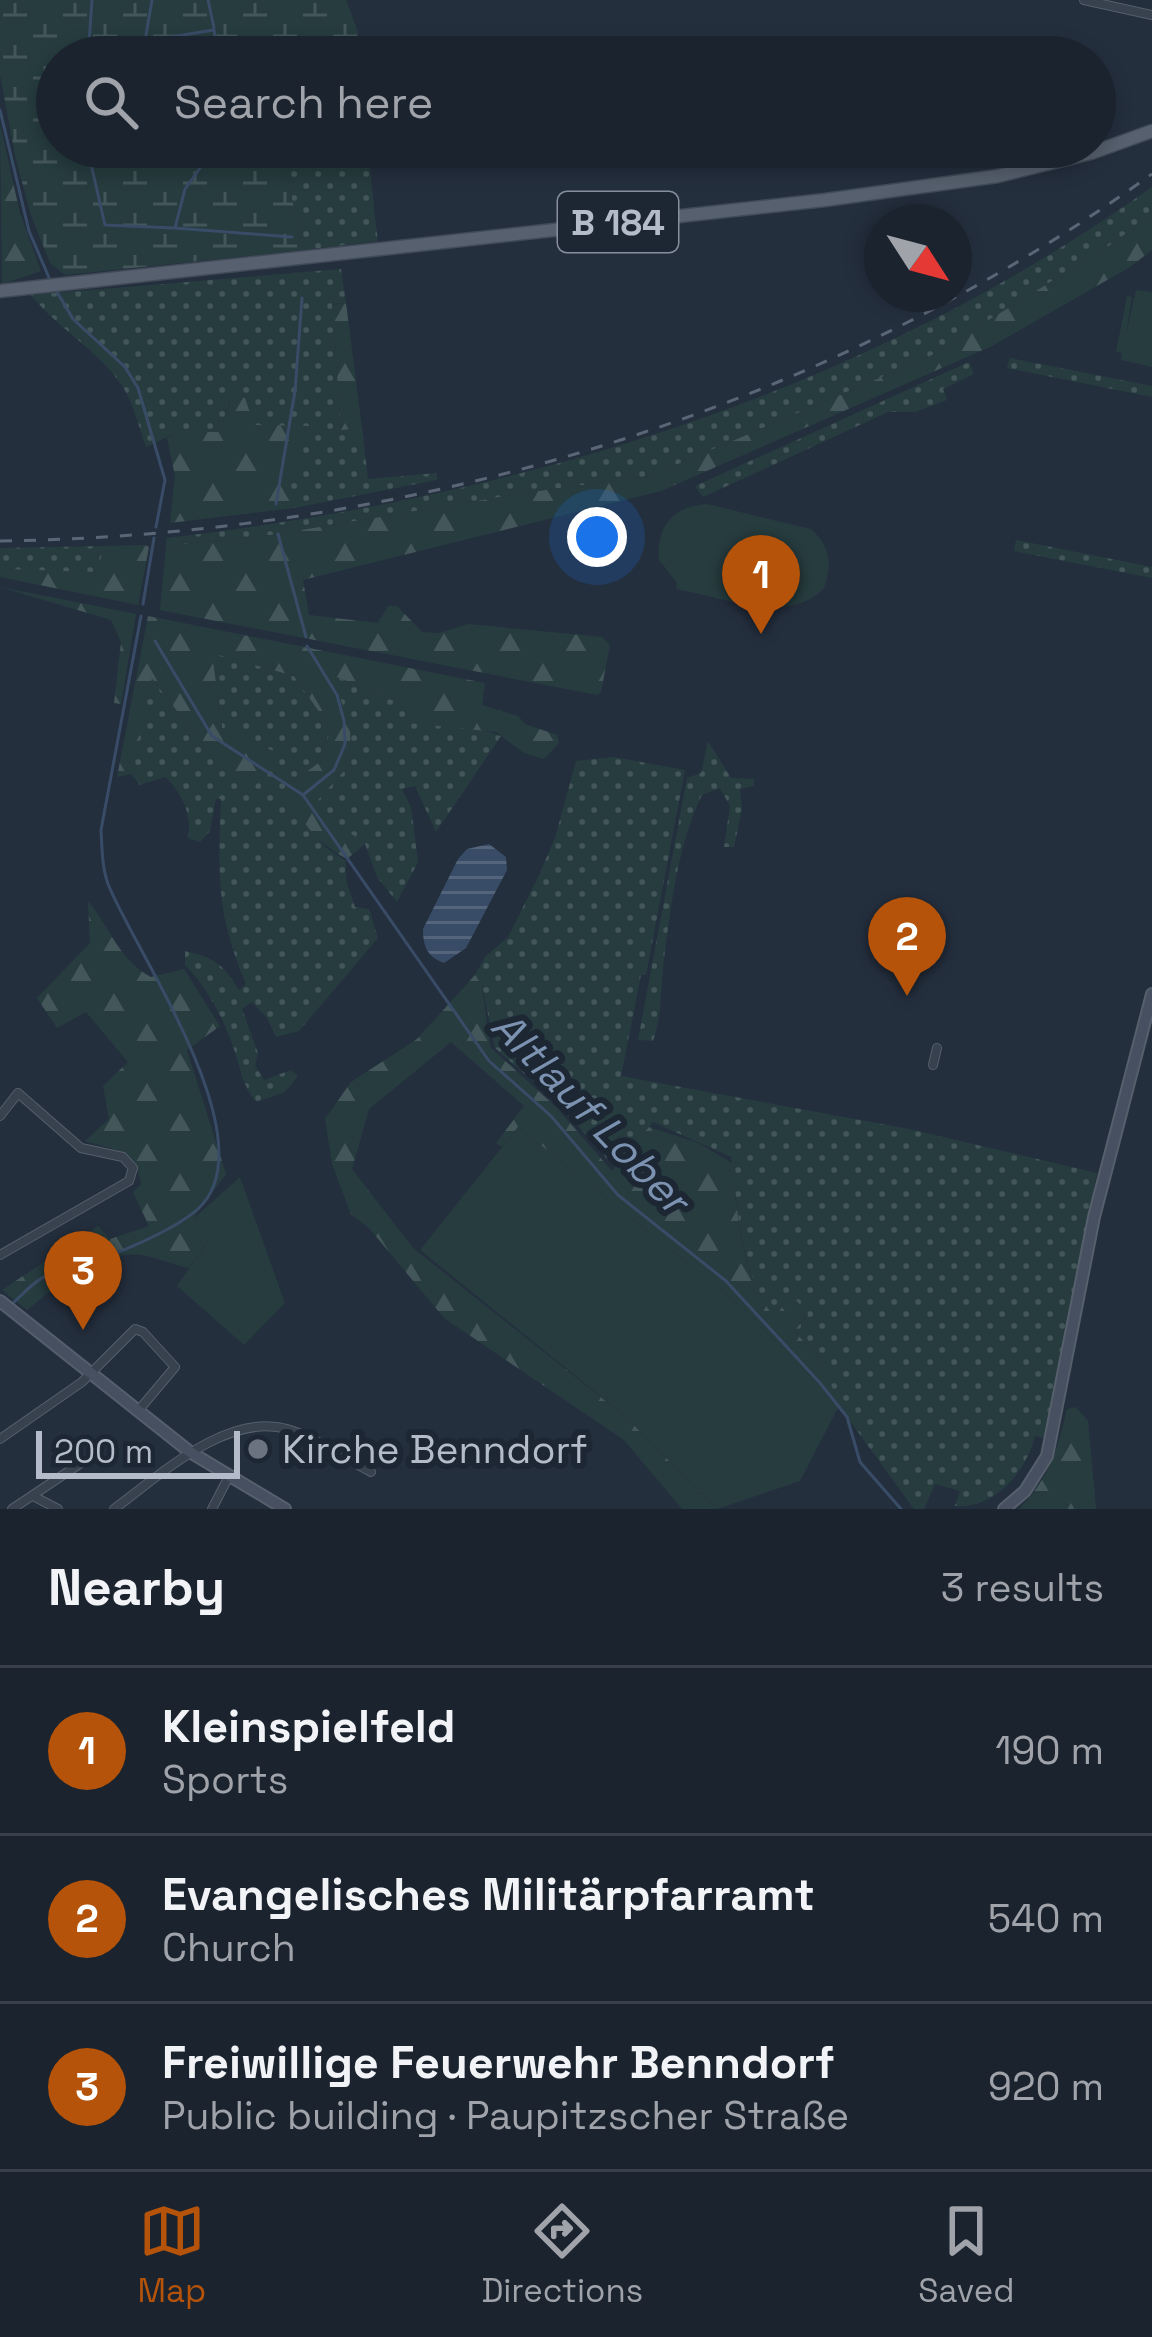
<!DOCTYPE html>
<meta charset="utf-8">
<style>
:root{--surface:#1b232e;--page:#242b36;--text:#f1f3f6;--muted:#a0a4aa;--line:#39404a;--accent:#b45309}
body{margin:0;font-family:"Space Grotesk",sans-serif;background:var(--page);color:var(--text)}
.compass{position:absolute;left:864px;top:204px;width:108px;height:108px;border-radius:50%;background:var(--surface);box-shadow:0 6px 18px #0003;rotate:126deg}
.scale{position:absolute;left:36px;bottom:30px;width:204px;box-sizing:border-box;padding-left:12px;border:6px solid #b4bcc9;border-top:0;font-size:33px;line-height:42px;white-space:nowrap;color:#b4bcc9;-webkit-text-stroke:9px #1d2633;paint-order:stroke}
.you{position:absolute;left:597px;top:537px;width:42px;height:42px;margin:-30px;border:9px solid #fff;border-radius:50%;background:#1a73e8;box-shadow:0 0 0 18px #1a73e833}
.badge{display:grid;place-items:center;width:78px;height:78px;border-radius:50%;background:var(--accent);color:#fff;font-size:39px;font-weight:700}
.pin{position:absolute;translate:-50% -99px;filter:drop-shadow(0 3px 6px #0008)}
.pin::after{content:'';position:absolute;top:63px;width:42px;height:36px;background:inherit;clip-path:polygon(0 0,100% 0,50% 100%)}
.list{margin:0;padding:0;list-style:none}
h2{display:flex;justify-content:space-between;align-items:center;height:156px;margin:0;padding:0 48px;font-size:51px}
h2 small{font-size:39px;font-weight:400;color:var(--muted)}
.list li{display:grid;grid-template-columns:78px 1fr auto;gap:36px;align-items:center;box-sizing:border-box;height:168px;padding:0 48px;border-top:3px solid var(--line)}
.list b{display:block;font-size:45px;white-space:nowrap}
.list p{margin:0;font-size:39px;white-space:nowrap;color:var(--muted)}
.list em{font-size:39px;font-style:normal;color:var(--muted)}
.icon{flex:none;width:66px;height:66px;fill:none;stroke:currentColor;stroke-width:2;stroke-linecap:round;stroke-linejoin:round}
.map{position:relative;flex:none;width:1152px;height:1509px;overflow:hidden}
.search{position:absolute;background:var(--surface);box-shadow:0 6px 18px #0003;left:36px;right:36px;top:36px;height:132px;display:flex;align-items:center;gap:30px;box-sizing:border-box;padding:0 42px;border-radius:66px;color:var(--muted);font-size:45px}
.sheet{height:660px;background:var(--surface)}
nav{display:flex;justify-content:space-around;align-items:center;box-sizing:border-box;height:168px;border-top:3px solid var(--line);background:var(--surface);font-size:33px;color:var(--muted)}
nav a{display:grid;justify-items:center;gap:6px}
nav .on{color:var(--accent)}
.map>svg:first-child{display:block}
.grass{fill:url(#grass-dots)}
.forest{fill:url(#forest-firs)}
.wetland{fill:url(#wetland-marsh)}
.garden{fill:#263c3f}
.water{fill:url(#water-rules)}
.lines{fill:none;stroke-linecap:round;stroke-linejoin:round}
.stream{stroke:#394c67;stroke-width:3}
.street-casing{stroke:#565f6c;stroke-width:10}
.secondary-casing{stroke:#565f6c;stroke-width:14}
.primary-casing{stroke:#414a57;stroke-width:15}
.street{stroke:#38414e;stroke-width:8}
.secondary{stroke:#465061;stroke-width:10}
.primary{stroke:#56606e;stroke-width:12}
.rail{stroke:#5a6575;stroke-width:3;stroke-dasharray:12 12;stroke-linecap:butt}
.worship-dot{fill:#6b7280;stroke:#1d2633;stroke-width:4.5}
.labels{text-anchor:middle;stroke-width:12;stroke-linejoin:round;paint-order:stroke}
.shield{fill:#1d2633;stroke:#878f9c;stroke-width:3}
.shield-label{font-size:36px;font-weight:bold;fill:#b4bcc9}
.poi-label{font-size:39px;fill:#b4bcc9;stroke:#1d2633;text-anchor:start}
.water-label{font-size:42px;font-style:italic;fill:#7c92b1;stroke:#1d2633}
</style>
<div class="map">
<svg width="1152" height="1509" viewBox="0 0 1152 1509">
<defs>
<pattern id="grass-dots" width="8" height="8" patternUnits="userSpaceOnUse" patternTransform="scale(3)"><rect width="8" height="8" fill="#263c3f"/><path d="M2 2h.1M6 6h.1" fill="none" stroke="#435659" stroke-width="1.8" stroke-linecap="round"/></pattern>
<pattern id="forest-firs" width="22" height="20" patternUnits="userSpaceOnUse" patternTransform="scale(3)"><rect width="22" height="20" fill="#263c3f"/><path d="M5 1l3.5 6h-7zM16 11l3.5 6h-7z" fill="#435659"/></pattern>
<pattern id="wetland-marsh" width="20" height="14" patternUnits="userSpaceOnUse" patternTransform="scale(3)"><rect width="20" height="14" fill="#263c3f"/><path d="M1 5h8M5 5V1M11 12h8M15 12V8" fill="none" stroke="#435659"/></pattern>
<pattern id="water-rules" width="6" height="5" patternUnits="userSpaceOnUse" patternTransform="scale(3)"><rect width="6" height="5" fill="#394c67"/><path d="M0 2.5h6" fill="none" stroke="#53647b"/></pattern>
</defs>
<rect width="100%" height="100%" fill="#242f3e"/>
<g class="grass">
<path d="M281 147H355L356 159 369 157C372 187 374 211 378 241L303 250Z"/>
<path d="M1152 187V214L1112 244 929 357 650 476 531 492 271 535 166 546 167 538C522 496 858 396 1152 187Z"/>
<path d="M341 269 346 303 332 304 341 429 362 428 368 479 437 473V480L294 508C284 468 257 430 230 399L220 432H178L146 447C139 427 133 402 121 384 96 348 57 328 31 295Z"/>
<path d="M1010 358 1152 386V397L1007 368Z"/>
<path d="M969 362 974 374 943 389 947 400 915 412H888L703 497 695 486Z"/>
<path d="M1016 540 1152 567V578L1014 551Z"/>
<path d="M105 546 97 573 0 569V548Z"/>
<path d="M211 652 294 676 331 729 321 761 285 788 325 847 346 861V880L355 907 369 909 378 938 299 1031 276 1037 267 1018 252 1002 242 1009 258 1053 255 1065 264 1080 291 1070 298 1076 285 1092 256 1102C242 1084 241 1070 234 1049 224 1019 207 987 185 965V951C214 957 224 965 239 990L246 984C216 913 218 874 221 799H216L210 831 200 842 188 838C193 815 181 791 165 777L140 785 131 774 150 676 203 745 279 755 222 728Z"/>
<path d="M337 677 402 704 501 736 436 832 415 786 402 789 411 807 418 862 397 902 377 877 365 844 323 814 318 799 351 763 350 727 333 680Z"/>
<path d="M708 741 731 778 754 779V786L740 789 742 809 734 847H724L730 806 720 788 702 795C677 845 670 912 663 968 660 994 662 1016 653 1041L638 1040 687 778 701 773Z"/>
<path d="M614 757 685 770 646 975H641L621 1076 909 1129 1097 1173 1045 1438 1035 1436C1026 1471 996 1509 955 1506L960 1491 935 1484 924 1509H914L839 1406 822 1361 794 1331 808 1314 773 1317C740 1271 738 1212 731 1157L653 1122 616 1169 557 1102 495 1048 482 985 475 975 485 957 508 937 539 875 555 838 576 761Z"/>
</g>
<g class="forest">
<path d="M0 124 20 213 41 271 2 284Z"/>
<path d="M1152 214V250L1130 267 992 346 661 491 303 580 309 615 378 623 388 606H397L422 632 439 633 468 624 602 637 610 645 601 692 597 695 160 610 166 546 271 535 531 492 650 476 929 357 1112 244Z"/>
<path d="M346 303 362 428 341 430 332 305Z"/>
<path d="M231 398H245L254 425 311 426 289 488 294 508 170 523 175 476 167 438 178 432H220Z"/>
<path d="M145 545 149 547 138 605 0 577V569L96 572 105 546Z"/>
<path d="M0 587 136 614 121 704 114 703 121 642 111 620Z"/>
<path d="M148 616 485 683 482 705 518 716 525 724 557 735 559 743 544 759 524 753 496 732 411 723 402 704 337 677 334 680 350 727 351 763 318 800 324 814 365 844 347 859C315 842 300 820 285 788L321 761 331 729 294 676 212 653 222 728 280 754 252 790 203 745 151 677 131 774 117 777Z"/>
<path d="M88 901C110 928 120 961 151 977L184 969 220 1026 187 1050 226 1174 194 1217 208 1241 189 1268C174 1265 156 1257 141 1255 100 1250 56 1286 27 1310L2 1290 98 1226 110 1239 149 1226 133 1192 141 1184C137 1151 112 1149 85 1141L109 1119 103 1086 128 1062 86 1012 57 1028 37 998 90 943Z"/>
<path d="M475 975 482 985 490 1047 556 1107 612 1171 649 1127 698 1143 732 1163C738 1216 740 1273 774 1317L792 1296 808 1313 794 1331 822 1361 840 1408 743 1308 518 1127 502 1147 496 1143 524 1106 451 1042 369 1109 352 1169 413 1248 626 1417 717 1509H682L624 1440 444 1318 369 1228 351 1214 332 1164 325 1119 351 1082 417 1039Z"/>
<path d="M1076 1407 1088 1421 1096 1509H1019C1049 1479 1058 1449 1067 1409Z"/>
</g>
<path class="wetland" d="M0 0H346L358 32V49L290 57H57V147H281L303 250 65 275 50 263 31 215 16 160 0 75Z"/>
<g class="garden">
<path d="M1136 290 1152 292V367L1121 360 1122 353 1116 352 1127 296 1132 297 1126 334Z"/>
<path d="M707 504 811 529C830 546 833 564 824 588 789 626 722 597 676 589L677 583 659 560C656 526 673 506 707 504Z"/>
<path d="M518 1127 743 1308 839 1406 800 1481 717 1509 626 1417 420 1250Z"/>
<path d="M240 1177 285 1303 244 1345 177 1286 208 1241 194 1218Z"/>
</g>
<path class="water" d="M489 844 506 857 507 870 466 948 444 963C427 957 423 946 423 929L458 859 467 849Z"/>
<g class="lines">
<g class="stream">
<path d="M152 0 145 41 214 30 219 57"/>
<path d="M208 0 214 28"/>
<path d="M88 57 92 0"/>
<path d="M96 57 127 46"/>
<path d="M0 110 29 231 50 280"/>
<path d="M87 147 105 225 173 228"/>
<path d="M215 147 185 189 175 228 292 237"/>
<path d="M57 292 73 319 125 367 138 388 165 480 156 527"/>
<path d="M276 504 295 391 302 298"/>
<path d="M278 534 306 637"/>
<path d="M143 604 154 538"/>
<path d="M155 641 212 736 303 795 489 1061 551 1116 618 1195 726 1281 820 1383 847 1417 860 1462 901 1509"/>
<path d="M303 795 334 770 345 744 344 721 337 695 307 646"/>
<path d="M12 1304C23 1294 35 1280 48 1275 56 1271 66 1271 75 1268 109 1257 173 1232 199 1208 269 1141 135 952 108 884 102 867 102 848 101 830L141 616"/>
</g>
<defs>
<g id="street">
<path d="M1084 0 1152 15"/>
<path d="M933 1065 937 1048"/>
<path d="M0 1116 18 1093 81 1148 123 1157 133 1168 129 1181 0 1255"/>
<path d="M0 1439 82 1382 135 1329 143 1332 175 1367 138 1411"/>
<path d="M33 1496 58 1509"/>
<path d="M12 1509 81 1463"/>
<path d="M114 1509C159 1476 227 1412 287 1429 316 1437 344 1458 371 1472"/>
<path d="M212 1509 228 1478"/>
</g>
<g id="secondary">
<path d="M0 1301 190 1452 285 1509"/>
<path d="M1004 1509 1025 1491 1047 1456 1094 1217 1152 994"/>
</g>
<path id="primary" d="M0 291 825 200 998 176 1091 153 1152 131"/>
</defs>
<use href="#street" class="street-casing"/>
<use href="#secondary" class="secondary-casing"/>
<use href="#primary" class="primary-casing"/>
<use href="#street" class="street"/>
<use href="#secondary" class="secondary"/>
<use href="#primary" class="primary"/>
<path class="rail" d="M0 541C409 535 818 414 1152 174"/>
</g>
<circle class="worship-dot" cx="258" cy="1449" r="12"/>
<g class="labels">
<rect class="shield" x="558" y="192" width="120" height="60" rx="9"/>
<g class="shield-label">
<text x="618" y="235">B 184</text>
</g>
<g class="poi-label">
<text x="282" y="1463">Kirche Benndorf</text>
</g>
<g class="water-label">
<text transform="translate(591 1112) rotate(46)" y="15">Altlauf Lober</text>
</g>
</g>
</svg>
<svg class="compass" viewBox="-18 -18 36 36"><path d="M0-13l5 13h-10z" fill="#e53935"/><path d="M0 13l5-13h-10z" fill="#a0a4aa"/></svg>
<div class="scale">200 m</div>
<div class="you"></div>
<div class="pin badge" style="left:761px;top:634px">1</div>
<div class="pin badge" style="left:907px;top:996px">2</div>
<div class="pin badge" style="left:83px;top:1330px">3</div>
<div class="search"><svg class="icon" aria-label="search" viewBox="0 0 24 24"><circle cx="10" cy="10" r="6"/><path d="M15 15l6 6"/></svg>Search here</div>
</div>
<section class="sheet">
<h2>Nearby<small>3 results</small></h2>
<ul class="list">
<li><span class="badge">1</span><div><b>Kleinspielfeld</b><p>Sports</p></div><em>190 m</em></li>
<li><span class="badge">2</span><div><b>Evangelisches Militärpfarramt</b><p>Church</p></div><em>540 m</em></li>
<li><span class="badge">3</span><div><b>Freiwillige Feuerwehr Benndorf</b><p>Public building · Paupitzscher Straße</p></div><em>920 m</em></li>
</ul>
</section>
<nav>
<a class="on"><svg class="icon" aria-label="map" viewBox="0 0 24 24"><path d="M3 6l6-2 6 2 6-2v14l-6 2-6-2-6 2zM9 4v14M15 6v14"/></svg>Map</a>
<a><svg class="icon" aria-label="directions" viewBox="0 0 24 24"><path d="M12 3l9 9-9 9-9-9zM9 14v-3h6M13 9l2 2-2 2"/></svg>Directions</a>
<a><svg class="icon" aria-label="saved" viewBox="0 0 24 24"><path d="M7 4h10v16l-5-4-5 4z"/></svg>Saved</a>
</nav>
